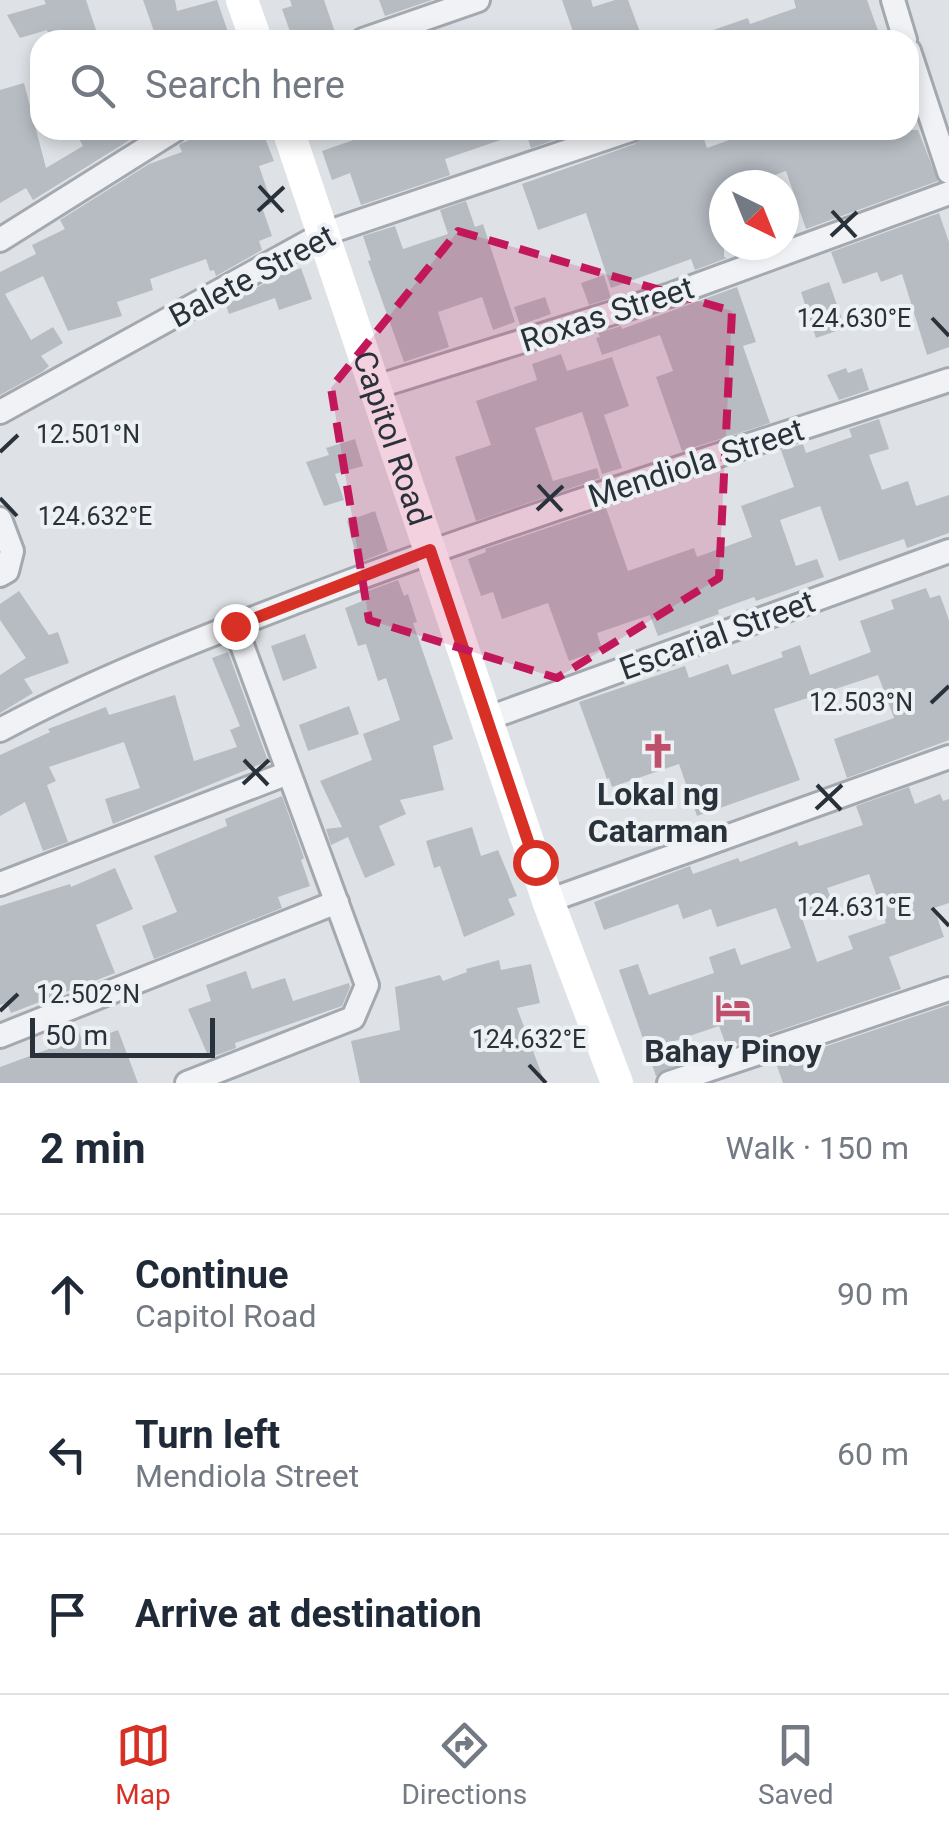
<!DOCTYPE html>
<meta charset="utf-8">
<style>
:root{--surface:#fff;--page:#f2f2f3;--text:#1f2937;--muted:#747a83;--line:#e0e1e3;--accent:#d93025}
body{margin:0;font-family:Roboto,sans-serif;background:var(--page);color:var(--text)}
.compass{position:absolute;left:709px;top:170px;width:90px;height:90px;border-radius:50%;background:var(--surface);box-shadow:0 5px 15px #0003;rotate:137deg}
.scale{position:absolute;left:30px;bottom:25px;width:185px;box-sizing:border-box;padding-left:10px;border:5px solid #29313b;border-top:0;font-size:28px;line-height:35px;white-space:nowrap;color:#29313b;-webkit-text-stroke:8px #edf1f4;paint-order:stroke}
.stop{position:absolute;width:30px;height:30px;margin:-22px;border:8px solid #d93025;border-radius:50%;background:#fff}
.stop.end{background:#d93025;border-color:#fff;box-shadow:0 2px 10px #0008}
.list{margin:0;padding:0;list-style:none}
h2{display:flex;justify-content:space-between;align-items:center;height:130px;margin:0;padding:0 40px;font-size:42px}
h2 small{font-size:32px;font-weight:400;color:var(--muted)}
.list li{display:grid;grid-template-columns:65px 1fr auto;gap:30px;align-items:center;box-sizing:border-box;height:160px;padding:0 40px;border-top:2px solid var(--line)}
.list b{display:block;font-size:38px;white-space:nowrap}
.list p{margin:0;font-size:32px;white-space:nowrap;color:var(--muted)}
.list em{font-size:32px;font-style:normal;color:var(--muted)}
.icon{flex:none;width:55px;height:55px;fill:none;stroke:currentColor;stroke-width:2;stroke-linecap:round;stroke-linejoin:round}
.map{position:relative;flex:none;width:949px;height:1083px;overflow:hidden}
.search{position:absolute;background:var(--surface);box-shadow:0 5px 15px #0003;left:30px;right:30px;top:30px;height:110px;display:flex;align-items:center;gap:25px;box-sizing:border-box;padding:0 35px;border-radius:30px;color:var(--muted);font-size:38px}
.sheet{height:610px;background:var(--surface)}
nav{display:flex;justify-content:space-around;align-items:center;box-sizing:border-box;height:140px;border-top:2px solid var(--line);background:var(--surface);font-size:28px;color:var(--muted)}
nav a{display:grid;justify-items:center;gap:5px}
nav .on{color:var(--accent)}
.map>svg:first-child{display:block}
.building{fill:#b6bcc2;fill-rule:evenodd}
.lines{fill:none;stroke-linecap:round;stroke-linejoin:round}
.street-casing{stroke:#a4a9af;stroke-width:28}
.street{stroke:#f0f2f5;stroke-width:22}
.secondary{stroke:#fff;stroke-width:32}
.route{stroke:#d93025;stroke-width:12}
.marked{fill:#c2185b;fill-opacity:0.2;stroke:#c2185b;stroke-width:8;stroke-dasharray:20 12;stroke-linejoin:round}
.ticks{fill:none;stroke:#29313b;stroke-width:4}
.labels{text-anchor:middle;stroke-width:8;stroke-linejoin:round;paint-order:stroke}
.street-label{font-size:32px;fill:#29313b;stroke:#edf1f4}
.poi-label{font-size:32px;font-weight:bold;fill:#29313b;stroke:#edf1f4}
.ticks-label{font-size:25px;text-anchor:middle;fill:#29313b;stroke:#edf1f4;stroke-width:8;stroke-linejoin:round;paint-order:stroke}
</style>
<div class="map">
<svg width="949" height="1083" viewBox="0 0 949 1083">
<rect width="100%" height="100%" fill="#dee2e6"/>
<g class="building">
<path d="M44 0H86L97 33 76 40H51L47 30 20 38 7 15 46 4Z"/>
<path d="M143 0H175L177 11 217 0 229 35 215 40H157Z"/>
<path d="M290 0H324L336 35 321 40H293L282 9 292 6Z"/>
<path d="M379 0H432L385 16Z"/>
<path d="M562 0H591L593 7 615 0H628L643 40H576Z"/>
<path d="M794 0H867L880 36 869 40H693V37L748 18 750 24 796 8Z"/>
<path d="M24 83 46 168 83 146 74 130H128L133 138 33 200 26 188 0 203V90Z"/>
<path d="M214 130H262L274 161 259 166 272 204 262 207 272 236 259 241 262 250 216 276 214 270 210 271 206 259 150 279 153 290 117 302 122 316 68 331 43 276 5 294 31 340 53 327 63 343 41 356 49 366 42 372 0 395V272L36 254 32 245 65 229 60 220 149 164 182 152 179 145 182 143Z"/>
<path d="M382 130H521V133L445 159 450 175 361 205 350 173 332 180 322 151Z"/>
<path d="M525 130H551L554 140 531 148Z"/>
<path d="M652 130H701L707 148 757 130H918L938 181 806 229 786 171 747 185H724V257L727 258 695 270 691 259 611 288 586 213 538 230 522 184 635 144 645 133Z"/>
<path d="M466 201 475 227 483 224 515 322 493 330 482 297 438 312 449 347 404 362 368 261 371 260 363 236 395 226 403 249 448 234 440 210Z"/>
<path d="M939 213 949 242V347L927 355 902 274 881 282 877 272 843 284 831 252Z"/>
<path d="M301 268 312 299 279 310 275 298 229 314 226 305 276 277Z"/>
<path d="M604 275 611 298 589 305 581 283Z"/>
<path d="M829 282 845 328 816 338 801 292Z"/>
<path d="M737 287 756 342 743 346 770 423 682 451 656 377 673 371 660 335 602 355 596 338 600 337 598 333 621 326 622 329Z"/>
<path d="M545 297 551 314 520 325 514 307Z"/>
<path d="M561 354 567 371 612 357 629 406 604 415 622 468 602 474 582 412 535 428 553 481 597 468 600 478 476 521 455 457 491 445 476 401 537 380 532 364Z"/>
<path d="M846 368 848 373 862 368 869 390 839 400 827 375Z"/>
<path d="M879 419 889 449 869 455 882 490 908 481 916 506 949 495V533L907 548 904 539 839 561 820 506 780 520 796 566 817 559 824 577 756 601 754 597 718 610 719 614 658 636 650 615 597 633 602 649 569 661 548 603 502 619 493 592 481 596 468 559 486 552 485 549 606 508 628 571 694 548 697 557 752 537 741 506 794 487 781 450 803 444 806 453 852 437 849 429Z"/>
<path d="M355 439 363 466 335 474 344 500 324 506 306 462 329 455 326 448Z"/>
<path d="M375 511 388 551 358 563 347 521Z"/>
<path d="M398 580 404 596 408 594 417 622 413 623 453 739 433 746 444 790 400 800 406 814 379 826 395 865 365 878 348 837 331 845 326 829 342 827 320 781 372 760 363 734 400 720 386 678 378 681 366 644 358 646 345 608 370 598 368 591Z"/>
<path d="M926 588 930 598 940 595 949 620V740L847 778 834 739 894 718 878 675 774 709 800 780 697 816 679 764 612 787 609 778 607 779 579 702 685 666 689 678 728 664 732 675 783 657 781 652 800 645 810 675 871 652 860 621 894 609 891 600Z"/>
<path d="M19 591 49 635 58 632 69 663 24 679 33 693 0 713V675L26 658 0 620V604Z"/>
<path d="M305 634 317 668 283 681 271 646Z"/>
<path d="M228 652 268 761 113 824 105 799 140 788 124 742 49 767 56 781 47 785 68 842 43 851 25 802 0 816V755L50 732 48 729 106 707 109 715 175 695 194 761 237 747 230 730 240 726 212 658Z"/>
<path d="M349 706 359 734 308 751 299 725Z"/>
<path d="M909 787 915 804 940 794 943 801 949 799V903L934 908 944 937 889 957 901 989 727 1048 719 1026 666 1044 674 1066 656 1076 619 970 638 964 649 995 714 973 709 957 735 948 741 965 791 948 776 908 717 927 711 909 683 919 678 904 604 930 594 902 690 866 693 874 738 858 740 862 797 841 799 846 863 825 856 806ZM869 874 886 923 848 936 853 949 817 962 802 918 834 907 827 888Z"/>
<path d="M282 796 304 858 301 860 310 886 278 897 282 908 154 959 142 926 177 912 154 856 227 826 225 819Z"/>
<path d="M472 827 481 856 498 850 517 896 508 899 515 915 464 937 440 866 434 868 426 841Z"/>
<path d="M115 868 133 909 96 925 115 973 11 1013 7 1003 0 1005V906L70 884 71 887Z"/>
<path d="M499 960 501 970 531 964 540 1003 517 1008 545 1083H360L351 1041 400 1030 395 987 440 975 443 981 467 972 466 969Z"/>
<path d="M246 971 252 989 285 978 293 1001 349 983 350 987 342 1006 235 1043 236 1048 209 1058 188 1009 211 1001 206 985Z"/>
<path d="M949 1005V1083H783L776 1063Z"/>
<path d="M118 1030 138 1083H0V1067L57 1046 55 1040 79 1032 83 1043Z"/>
</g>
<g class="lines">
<defs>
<g id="street">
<path d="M893 0 905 40"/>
<path d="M363 40 478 0"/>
<path d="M909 51 949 172"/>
<path d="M0 240 175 130"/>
<path d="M376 387 673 294 949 193"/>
<path d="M0 412 323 234 630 130"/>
<path d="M0 519 12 551 7 571 0 575"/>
<path d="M486 719 949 551"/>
<path d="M0 730C95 679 197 640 298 601 512 519 731 452 949 380"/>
<path d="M0 884 288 773"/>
<path d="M548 901 949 757"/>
<path d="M0 1036 337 902"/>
<path d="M187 1083 353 1018 367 985 235 626"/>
<path d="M669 1083 949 989"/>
</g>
</defs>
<use href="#street" class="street-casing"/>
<use href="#street" class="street"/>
<g class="secondary">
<path d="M242 0 256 40"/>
<path id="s1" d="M288 130 548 901 617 1083"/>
</g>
</g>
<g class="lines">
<path class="route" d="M235 626 430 550 535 862"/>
</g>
<path class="marked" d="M458 231 732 311 719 578 557 678 369 620 331 388Z"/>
<path class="ticks" d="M259 186 283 212M258 211 284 187M832 211 856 237M831 236 857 212M932 318 949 336M0 452 18 435M538 485 562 511M0 498 17 516M537 510 563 486M931 703 949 686M244 760 268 785M243 784 269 760M817 785 841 810M816 809 842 785M932 908 949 926M0 1011 18 994M529 1065 546 1083"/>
<defs>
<symbol id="church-bare" viewBox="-9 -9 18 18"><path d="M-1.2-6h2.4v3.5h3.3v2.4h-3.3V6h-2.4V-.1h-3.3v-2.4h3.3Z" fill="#be506c" stroke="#edf1f4" stroke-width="2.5" paint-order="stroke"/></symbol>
<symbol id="hotel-bare" viewBox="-9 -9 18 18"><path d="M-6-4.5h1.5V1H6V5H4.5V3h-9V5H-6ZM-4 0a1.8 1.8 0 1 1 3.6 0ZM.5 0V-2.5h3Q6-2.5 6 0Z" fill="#be506c" stroke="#edf1f4" stroke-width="2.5" paint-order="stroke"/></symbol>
</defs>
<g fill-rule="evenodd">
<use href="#church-bare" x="633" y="726" width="50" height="50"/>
<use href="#hotel-bare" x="708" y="983" width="50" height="50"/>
</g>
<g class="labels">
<g class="street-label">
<text transform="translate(252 276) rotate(-28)" y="11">Balete Street</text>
<text transform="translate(607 314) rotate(-18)" y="11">Roxas Street</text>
<text dy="11" stroke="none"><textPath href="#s1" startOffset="325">Capitol Road</textPath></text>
<text transform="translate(696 463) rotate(-18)" y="11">Mendiola Street</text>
<text transform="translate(717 635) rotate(-20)" y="11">Escarial Street</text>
</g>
<g class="poi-label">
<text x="658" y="805">Lokal ng<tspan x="658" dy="37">Catarman</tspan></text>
<text x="733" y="1062">Bahay Pinoy</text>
</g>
</g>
<g class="ticks-label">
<text x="854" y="327">124.630°E</text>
<text x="88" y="443">12.501°N</text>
<text x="95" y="525">124.632°E</text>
<text x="861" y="711">12.503°N</text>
<text x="854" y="916">124.631°E</text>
<text x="88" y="1003">12.502°N</text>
<text x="529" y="1048">124.632°E</text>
</g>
</svg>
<svg class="compass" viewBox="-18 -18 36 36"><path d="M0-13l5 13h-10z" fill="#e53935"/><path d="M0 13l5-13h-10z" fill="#747a83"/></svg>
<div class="scale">50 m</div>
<div class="stop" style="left:535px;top:862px"></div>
<div class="stop end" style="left:235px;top:626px"></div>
<div class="search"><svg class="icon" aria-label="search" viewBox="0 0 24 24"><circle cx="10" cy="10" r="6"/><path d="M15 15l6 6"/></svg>Search here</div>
</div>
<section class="sheet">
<h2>2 min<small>Walk · 150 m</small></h2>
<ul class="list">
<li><svg class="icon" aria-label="ahead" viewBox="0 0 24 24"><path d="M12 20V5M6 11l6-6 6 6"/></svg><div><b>Continue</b><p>Capitol Road</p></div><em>90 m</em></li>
<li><svg class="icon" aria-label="left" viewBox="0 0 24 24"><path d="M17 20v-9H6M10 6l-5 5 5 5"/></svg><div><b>Turn left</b><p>Mendiola Street</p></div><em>60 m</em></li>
<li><svg class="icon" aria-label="arrive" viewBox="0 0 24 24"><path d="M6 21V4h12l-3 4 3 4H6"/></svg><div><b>Arrive at destination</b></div></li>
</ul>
</section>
<nav>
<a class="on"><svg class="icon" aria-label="map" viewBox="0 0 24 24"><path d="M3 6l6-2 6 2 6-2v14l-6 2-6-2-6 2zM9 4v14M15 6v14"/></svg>Map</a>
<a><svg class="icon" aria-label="directions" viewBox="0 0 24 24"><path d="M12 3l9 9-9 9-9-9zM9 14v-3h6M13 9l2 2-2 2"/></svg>Directions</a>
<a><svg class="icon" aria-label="saved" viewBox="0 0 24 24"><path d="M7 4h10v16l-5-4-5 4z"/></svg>Saved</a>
</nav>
